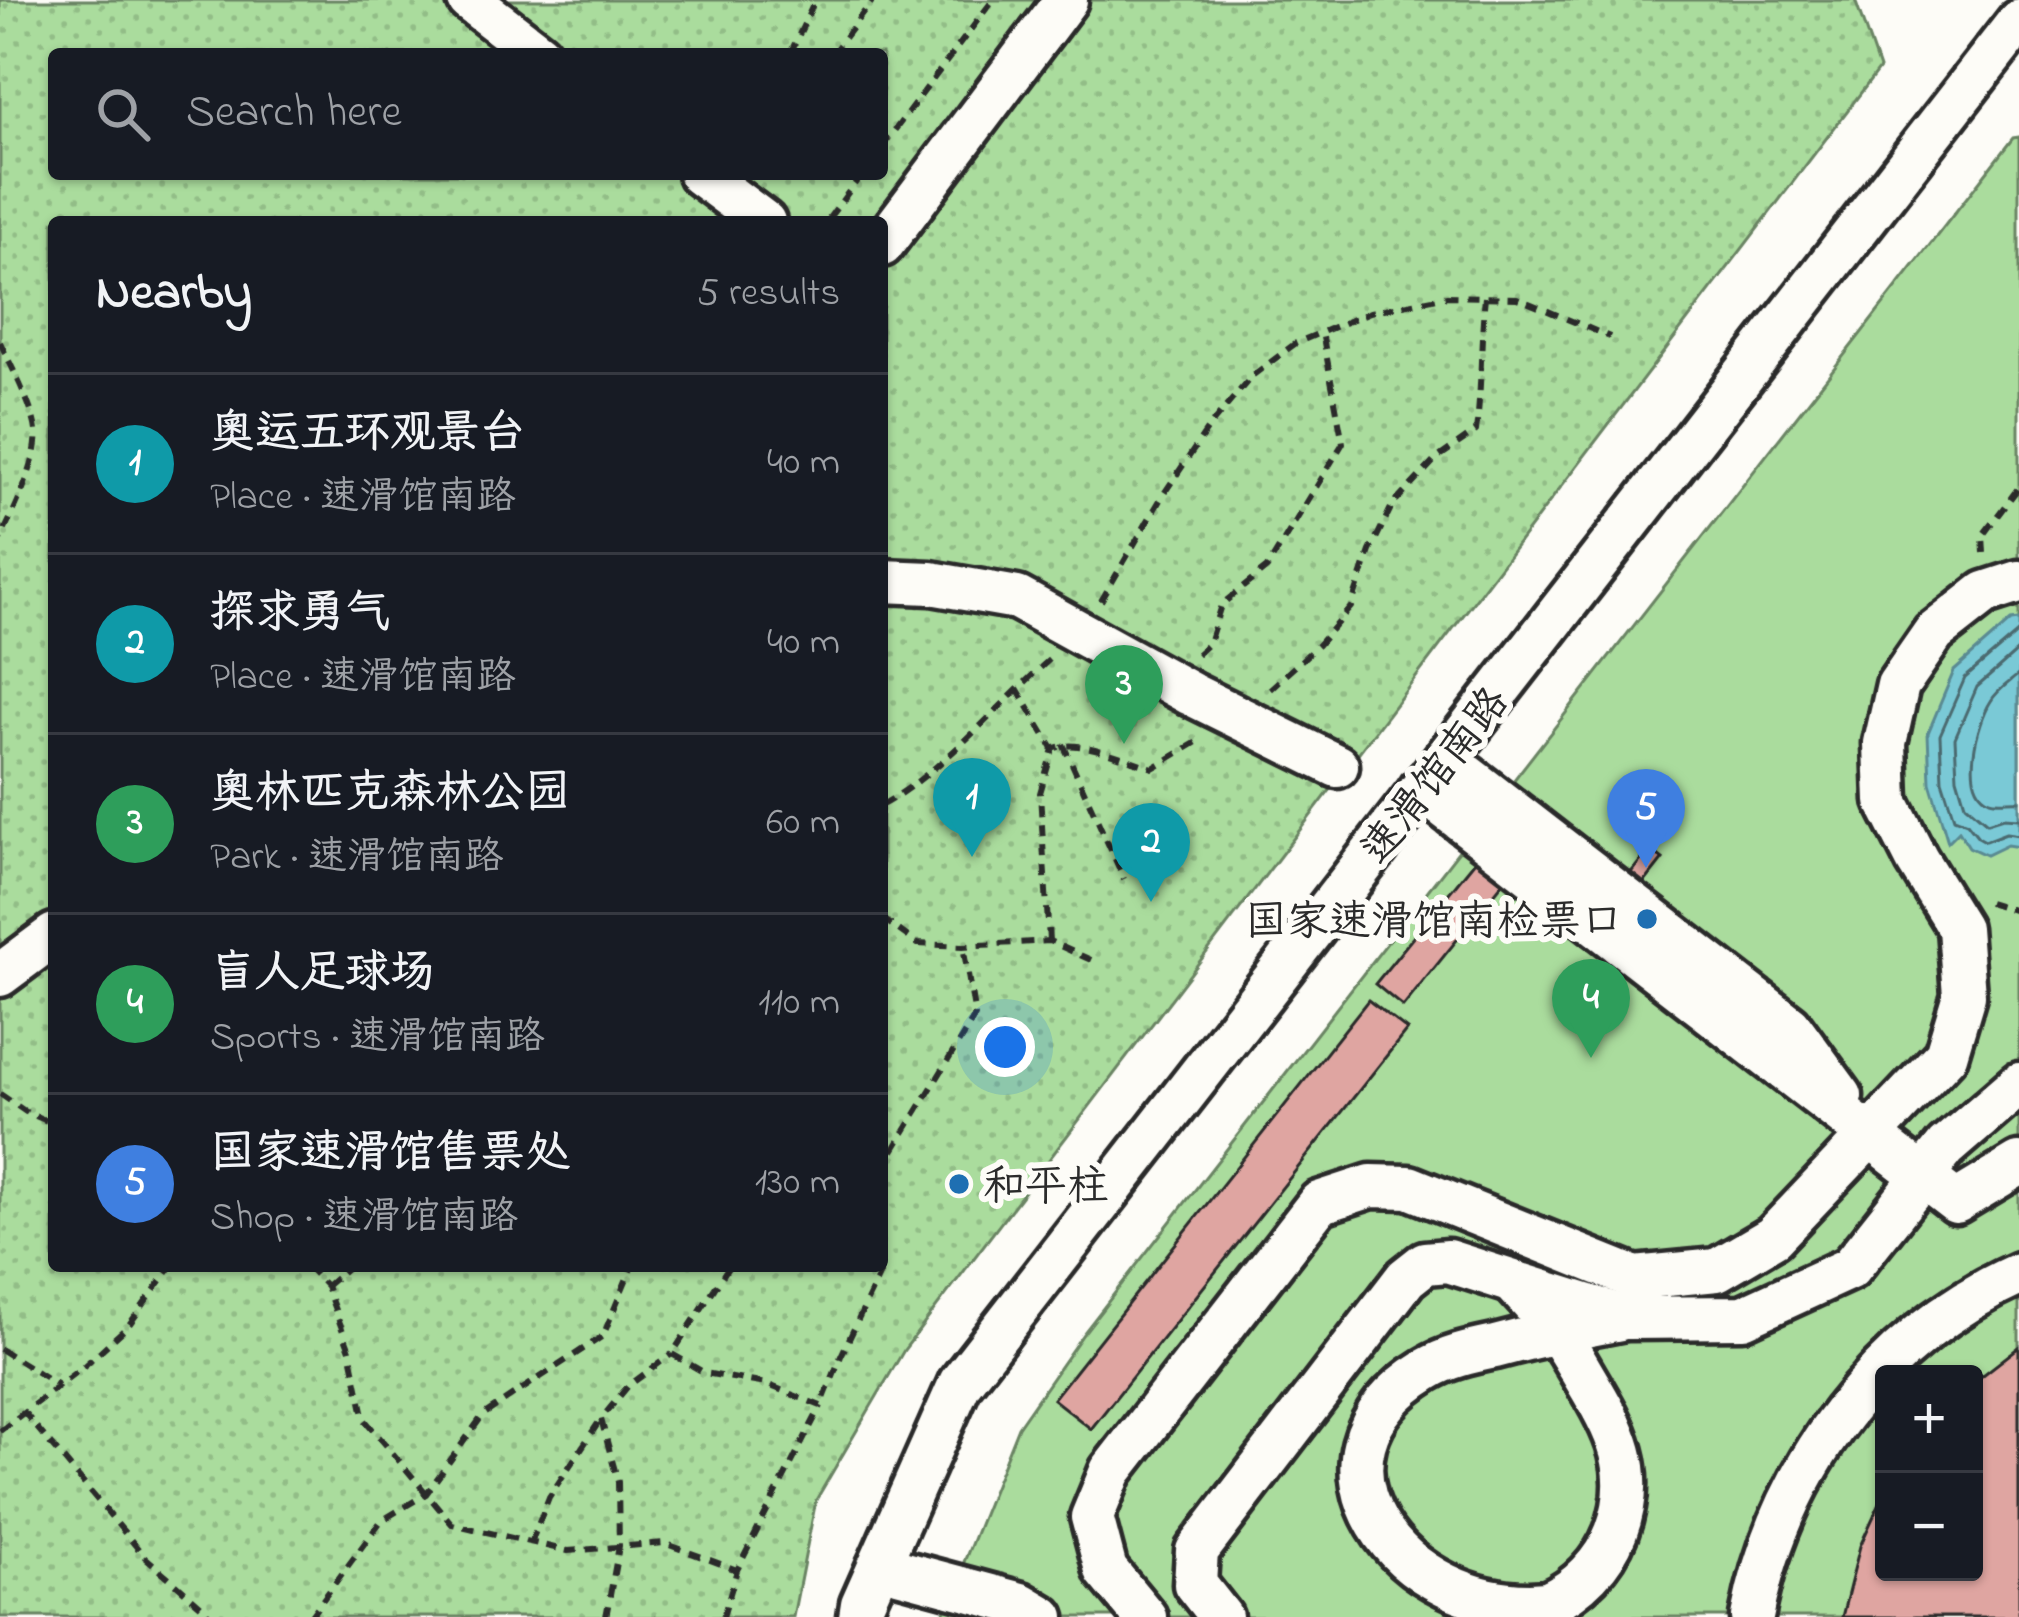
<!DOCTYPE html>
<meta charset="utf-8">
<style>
:root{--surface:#171b24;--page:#242831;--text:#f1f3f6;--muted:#9ea1a6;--line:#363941;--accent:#8c9099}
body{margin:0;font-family:"Indie Flower","LXGW WenKai TC",sans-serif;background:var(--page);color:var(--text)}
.controls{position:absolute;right:36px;bottom:36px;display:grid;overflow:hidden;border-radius:12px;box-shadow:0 3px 9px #0004}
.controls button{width:108px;height:108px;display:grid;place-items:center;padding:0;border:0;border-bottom:3px solid var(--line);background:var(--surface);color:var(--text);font:60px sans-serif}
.you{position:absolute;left:1005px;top:1047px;width:42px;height:42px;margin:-30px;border:9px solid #fff;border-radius:50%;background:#1a73e8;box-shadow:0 0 0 18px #1a73e833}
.badge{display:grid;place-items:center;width:78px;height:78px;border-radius:50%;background:var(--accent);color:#fff;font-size:39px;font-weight:700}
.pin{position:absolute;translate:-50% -99px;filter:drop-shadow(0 3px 6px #0008)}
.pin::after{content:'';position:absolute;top:63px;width:42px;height:36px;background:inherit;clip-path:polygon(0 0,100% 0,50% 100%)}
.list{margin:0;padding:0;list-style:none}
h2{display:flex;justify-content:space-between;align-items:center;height:156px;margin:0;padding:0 48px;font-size:51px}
h2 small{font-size:39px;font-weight:400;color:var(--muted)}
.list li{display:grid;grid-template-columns:78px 1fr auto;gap:36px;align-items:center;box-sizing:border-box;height:180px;padding:0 48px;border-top:3px solid var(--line)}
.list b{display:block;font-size:45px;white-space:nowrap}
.list p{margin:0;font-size:39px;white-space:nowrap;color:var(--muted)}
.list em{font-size:39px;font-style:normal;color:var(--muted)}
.icon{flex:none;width:66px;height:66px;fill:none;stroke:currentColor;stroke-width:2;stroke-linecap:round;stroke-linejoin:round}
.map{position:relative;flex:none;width:2019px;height:1617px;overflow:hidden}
.search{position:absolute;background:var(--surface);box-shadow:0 3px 9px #0004;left:48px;top:48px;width:840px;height:132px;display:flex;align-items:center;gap:30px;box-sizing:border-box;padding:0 42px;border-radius:12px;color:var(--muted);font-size:45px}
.panel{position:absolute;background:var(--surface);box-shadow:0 3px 9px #0004;left:48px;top:216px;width:840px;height:1056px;border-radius:12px}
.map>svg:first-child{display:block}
.grass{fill:#aadc9d;stroke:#6a8464;stroke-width:3;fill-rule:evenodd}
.park{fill:url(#park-dots);stroke:#6a8464;stroke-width:3;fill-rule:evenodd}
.water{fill:#7ac9d6;stroke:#5a8a92;stroke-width:3}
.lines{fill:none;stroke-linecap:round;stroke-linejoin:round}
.shore{stroke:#4b6a6f;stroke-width:3}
.building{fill:#dfa5a1;stroke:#2b2b2b;stroke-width:3}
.minor-casing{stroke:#2b2b2b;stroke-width:51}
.path{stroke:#2b2b2b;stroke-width:6;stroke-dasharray:12 9;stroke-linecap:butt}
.minor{stroke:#fdfcf7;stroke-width:42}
.poi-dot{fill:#1f6fb2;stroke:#fdfcf7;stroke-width:4.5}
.labels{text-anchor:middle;stroke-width:12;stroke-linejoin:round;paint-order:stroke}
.street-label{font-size:42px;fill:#2b2b2b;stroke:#fdfcf7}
.poi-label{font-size:42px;fill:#2b2b2b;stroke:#fdfcf7;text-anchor:end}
</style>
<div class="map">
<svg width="2019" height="1617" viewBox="0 0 2019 1617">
<defs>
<pattern id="park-dots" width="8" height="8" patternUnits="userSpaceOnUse" patternTransform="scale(3)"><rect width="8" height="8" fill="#aadc9d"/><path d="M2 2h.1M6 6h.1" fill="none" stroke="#92bd87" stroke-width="1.8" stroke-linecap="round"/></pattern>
</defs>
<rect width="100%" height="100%" fill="#fdfcf7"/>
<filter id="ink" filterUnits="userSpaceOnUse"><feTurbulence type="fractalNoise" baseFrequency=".00833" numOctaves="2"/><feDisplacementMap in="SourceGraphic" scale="24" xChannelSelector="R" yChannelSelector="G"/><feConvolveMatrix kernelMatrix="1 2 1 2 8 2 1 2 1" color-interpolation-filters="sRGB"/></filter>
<g filter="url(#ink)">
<path class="grass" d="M2019 137V1617H942L1018 1427 1083 1334 2013 138ZM1884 1374H1974V1572H1884Z"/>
<path class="park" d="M0 0H1855L1879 69 904 1350 816 1500 793 1617H0ZM54 54H882V174H54ZM54 222H882V1266H54Z"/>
<path class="water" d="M2019 620V847L2007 845 1986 855 1969 847 1959 831 1948 842 1930 782 1928 733 1954 671 2011 621Z"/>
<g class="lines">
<g class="shore">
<path d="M2019 632 1965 678 1940 735 1942 780 1954 818 1967 823 1978 837 1985 841 2006 833 2019 835"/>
<path d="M2019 650 1977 687 1955 738 1957 777 1965 804 1987 823 2003 818 2019 819"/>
<path d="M2019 674C2010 682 1997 690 1991 701 1978 721 1959 788 1990 800 1998 803 2010 800 2019 801"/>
</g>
</g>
<g class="building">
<path d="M1650 849 1663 859 1641 887 1628 876Z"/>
<path d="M1479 856 1506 879 1403 1007 1375 984Z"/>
<path d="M1368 1000 1407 1030 1091 1429 1053 1399Z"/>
<path d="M2019 1347V1617H1842L1860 1546 1884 1494V1572H1974V1382Z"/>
</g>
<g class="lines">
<defs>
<g id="minor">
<path d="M469 0 539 54"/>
<path d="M700 174 764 222"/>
<path d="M882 245 1066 0"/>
<path d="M882 581 931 583 1017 598 1191 694 1337 766"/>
<path d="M1445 759 1790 1026 1841 1096"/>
<path d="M1421 789 1956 1202 2019 1164"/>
<path d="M0 975 54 935"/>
<path d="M1514 1283C1528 1299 1544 1315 1556 1332 1567 1346 1576 1363 1585 1378 1616 1430 1639 1471 1616 1532 1604 1563 1579 1589 1548 1603 1397 1617 1285 1456 1426 1370 1447 1357 1471 1352 1495 1347 1536 1336 1578 1327 1620 1319"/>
<path d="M879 1566 1021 1604 1043 1617"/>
<path d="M860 1617 862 1604 960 1383 2019 21"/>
<path d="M1145 1617 1106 1570 1092 1517 1111 1471 1319 1203 1371 1186 1409 1187 1635 1278 1717 1270 1773 1237 1946 1055 1964 995 1959 928 1917 860 1887 801 1885 743 1898 685 1934 633 1985 593 2019 582"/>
<path d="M1221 1617 1195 1584 1197 1551 1406 1278 1425 1263 1448 1261 1627 1318 1743 1317 1850 1268 1946 1147 2019 1084"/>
<path d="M1752 1617C1780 1468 1880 1336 2019 1274"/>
</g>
</defs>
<use href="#minor" class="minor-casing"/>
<g class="path">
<path d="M790 54 812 7 811 0"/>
<path d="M832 54 873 0"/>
<path d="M882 147 993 0"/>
<path d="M829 218 862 174"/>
<path d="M0 342C10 364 34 409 36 431 40 459 12 515 0 540"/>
<path d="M1984 553 1983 535 2019 487"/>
<path d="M1101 601 1163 495 1209 427 1252 376 1296 343 1370 312 1447 296 1517 298 1610 337"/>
<path d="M1197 654 1209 643 1221 605 1267 568 1343 443 1322 332"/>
<path d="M1017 688 1053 749"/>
<path d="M1270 689 1318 645 1351 607 1370 551 1392 506 1436 459 1476 431C1482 387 1480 342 1485 297"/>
<path d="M1063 744 1124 879"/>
<path d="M882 805C944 770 996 707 1049 660"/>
<path d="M1988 902 2019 912"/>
<path d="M882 918 918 944 963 946 1049 941 1091 960"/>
<path d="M1049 941 1040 793 1053 749C1077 737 1127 760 1153 768L1202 739"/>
<path d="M0 1094 26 1112 54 1124"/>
<path d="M882 1169 975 1016 963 946"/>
<path d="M307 1266 326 1286 350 1350 365 1420 452 1524 568 1551 664 1543 737 1570"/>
<path d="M729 1266 672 1354 705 1373 766 1384 821 1406 841 1356 880 1274 879 1266"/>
<path d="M326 1286 349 1266"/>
<path d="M0 1349 58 1385"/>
<path d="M23 1411 145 1557 204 1608 210 1617"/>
<path d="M0 1431 85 1365 128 1326 172 1266"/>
<path d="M531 1543 549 1497 601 1419"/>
<path d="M310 1617 381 1521 426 1494 483 1415 603 1336 632 1266"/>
<path d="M606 1617 619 1546 618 1482 601 1419 628 1386 672 1354"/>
<path d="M723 1617 737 1570 821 1406"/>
</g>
<use href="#minor" class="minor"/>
</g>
</g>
<g class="poi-dot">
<circle cx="1647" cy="919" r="12"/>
<circle cx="959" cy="1184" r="12"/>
</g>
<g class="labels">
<g class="street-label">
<text transform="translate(1433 774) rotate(-52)" y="15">速滑馆南路</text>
</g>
<g class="poi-label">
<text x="1623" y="934">国家速滑馆南检票口</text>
<text x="983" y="1199" text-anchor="start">和平柱</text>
</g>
</g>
</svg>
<div class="controls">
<button>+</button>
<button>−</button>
</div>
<div class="you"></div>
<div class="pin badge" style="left:972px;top:857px;background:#0f9aa8">1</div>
<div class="pin badge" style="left:1151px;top:902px;background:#0f9aa8">2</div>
<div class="pin badge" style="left:1124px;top:744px;background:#2e9e5b">3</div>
<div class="pin badge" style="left:1591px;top:1058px;background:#2e9e5b">4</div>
<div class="pin badge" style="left:1646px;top:868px;background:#3f7fe0">5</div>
<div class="search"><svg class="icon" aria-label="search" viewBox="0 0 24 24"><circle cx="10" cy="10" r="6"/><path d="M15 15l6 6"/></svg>Search here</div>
<section class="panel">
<h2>Nearby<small>5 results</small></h2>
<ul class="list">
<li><span class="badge" style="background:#0f9aa8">1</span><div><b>奥运五环观景台</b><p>Place · 速滑馆南路</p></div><em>40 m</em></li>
<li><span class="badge" style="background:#0f9aa8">2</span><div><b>探求勇气</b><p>Place · 速滑馆南路</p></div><em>40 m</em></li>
<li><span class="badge" style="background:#2e9e5b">3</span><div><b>奥林匹克森林公园</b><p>Park · 速滑馆南路</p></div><em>60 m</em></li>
<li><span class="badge" style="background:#2e9e5b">4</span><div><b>盲人足球场</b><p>Sports · 速滑馆南路</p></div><em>110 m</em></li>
<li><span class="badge" style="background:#3f7fe0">5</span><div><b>国家速滑馆售票处</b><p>Shop · 速滑馆南路</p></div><em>130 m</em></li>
</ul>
</section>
</div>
